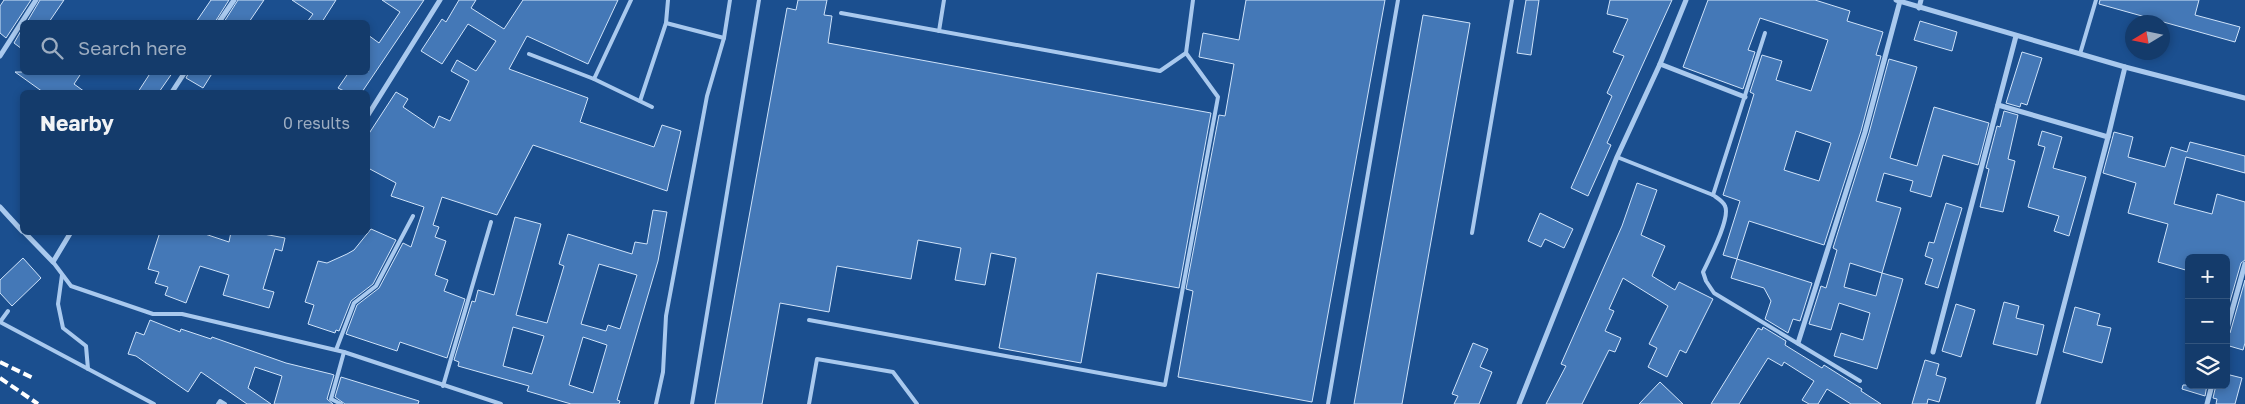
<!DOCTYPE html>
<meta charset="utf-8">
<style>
:root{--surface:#143b6b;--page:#214673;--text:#f1f3f6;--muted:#9dadc1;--line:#33557e}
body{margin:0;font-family:"Golos Text",sans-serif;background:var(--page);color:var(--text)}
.controls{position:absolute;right:15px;bottom:15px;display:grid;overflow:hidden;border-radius:8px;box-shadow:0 2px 8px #0003}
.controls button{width:45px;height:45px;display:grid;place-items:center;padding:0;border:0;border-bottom:1px solid var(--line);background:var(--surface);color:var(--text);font:25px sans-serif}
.compass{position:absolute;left:2125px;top:15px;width:45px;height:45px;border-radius:50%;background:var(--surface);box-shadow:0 2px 8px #0003;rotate:260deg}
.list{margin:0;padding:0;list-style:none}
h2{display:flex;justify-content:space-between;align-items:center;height:65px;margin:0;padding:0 20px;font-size:21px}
h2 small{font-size:16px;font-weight:400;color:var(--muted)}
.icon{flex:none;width:28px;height:28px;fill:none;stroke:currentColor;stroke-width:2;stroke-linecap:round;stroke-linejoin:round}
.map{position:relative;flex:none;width:2245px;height:404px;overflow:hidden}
.search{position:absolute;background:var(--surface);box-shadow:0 2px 8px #0003;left:20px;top:20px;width:350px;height:55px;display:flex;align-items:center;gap:12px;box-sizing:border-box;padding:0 18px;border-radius:8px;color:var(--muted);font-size:19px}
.panel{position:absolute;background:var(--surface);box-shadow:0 2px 8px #0003;left:20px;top:90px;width:350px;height:145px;border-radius:8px}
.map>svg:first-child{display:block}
.building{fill:#4478b7;stroke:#cfe3fa;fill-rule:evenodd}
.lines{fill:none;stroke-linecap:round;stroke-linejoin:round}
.lane{stroke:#a9c9ee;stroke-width:4}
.street{stroke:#a9c9ee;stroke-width:5}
.rail{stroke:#fff;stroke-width:4;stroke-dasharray:9 4;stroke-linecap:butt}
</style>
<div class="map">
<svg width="2245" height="404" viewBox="0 0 2245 404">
<rect width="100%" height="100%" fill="#1b4f8f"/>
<g class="building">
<path d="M4 0H31L6 38 0 33V6Z"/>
<path d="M40 0H64L49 22H27Z"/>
<path d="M211 0H229L215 22H196Z"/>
<path d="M238 0H264L249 22H224Z"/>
<path d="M292 0H336L322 22H307L313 14Z"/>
<path d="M382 0H424L362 92H346L338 88 349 72H368V35L379 43 400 12Z"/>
<path d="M459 0H476L471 8 504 29 523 0H618L588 64 527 36 509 69 588 98 580 122 654 147 662 125 681 131 667 191 533 145 497 215 442 197 433 225 439 227 435 237 446 241 435 275 448 280 444 291 465 299 447 358 400 342 397 351 346 334 357 305 379 288 403 243 411 247 424 207 391 196 396 183 368 168V135L396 92 408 99 403 107 434 128 439 116 450 121 469 81 451 71 457 60 476 71 496 41 468 24 442 64 421 51 442 19 446 22Z"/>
<path d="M798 0H827L824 15 832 16 828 43 1211 113 1179 288 1097 273 1081 363 999 348 1016 258 991 253 985 285 955 280 961 248 918 240 911 279 837 266 829 312 780 303 762 404H715L787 8 796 10Z"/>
<path d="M1246 0H1385L1312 402 1178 377 1193 291 1186 289 1219 115 1225 116 1234 64 1199 57 1203 33 1239 40Z"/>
<path d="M1526 0H1539L1531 55 1517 53Z"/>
<path d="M1610 0H1672L1607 143 1611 145 1588 196 1571 188 1612 96 1607 93 1624 56 1613 52 1628 19 1607 14Z"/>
<path d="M1708 0H1815L1850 11 1847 21 1883 32 1876 55 1881 56 1861 131 1824 245 1749 221 1737 259 1723 255 1740 201 1723 195 1754 94 1750 92 1762 55 1782 61 1776 80 1811 91 1828 40 1760 18 1748 50 1755 52 1743 89 1683 67ZM1796 131 1831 143 1819 181 1784 170Z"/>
<path d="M2100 0H2199L2195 15 2240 27 2235 42 2099 4Z"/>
<path d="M1423 15 1470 23 1460 79 1402 404H1354Z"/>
<path d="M1920 21 1957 32 1952 51 1914 40Z"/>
<path d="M22 29V49L14 43Z"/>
<path d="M2022 52 2042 58 2027 105 2021 103 2020 107 2006 103Z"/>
<path d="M1889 59 1917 67 1890 158 1917 166 1934 107 1989 123 1978 165 1943 155 1931 197 1910 191 1913 181 1884 173 1876 201 1901 208 1882 273 1903 279 1877 369 1834 356 1841 333 1863 340 1870 313 1839 303 1831 330 1809 324 1821 286 1826 288 1837 250 1833 248 1869 133ZM1850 263 1882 273 1876 296 1844 287Z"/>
<path d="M15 72H82L74 84 85 92H43Z"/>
<path d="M151 72H173L159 92H138Z"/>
<path d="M189 72H213L203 88 186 78Z"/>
<path d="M2004 111 2018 115 2008 159 2015 161 2003 212 1980 207 1989 169 1986 168 1997 126 2000 127Z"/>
<path d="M2042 131 2062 137 2053 168 2086 177 2069 236 2054 231 2059 216 2028 207 2045 147 2038 145Z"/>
<path d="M2114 132 2133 137 2128 157 2165 167 2171 147 2187 152 2190 142 2245 156V173L2186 157 2174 204 2212 214 2217 194 2245 202V260L2241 263 2226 315V258H2189V271L2158 262 2168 224 2128 213 2136 183 2103 173Z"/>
<path d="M1637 183 1657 190 1641 235 1665 246 1652 276 1675 290 1679 282 1713 299 1686 353 1680 350 1667 377 1648 367 1657 348 1649 344 1668 306 1623 278 1609 309 1614 311 1605 331 1621 338 1615 352 1609 350 1582 404H1546L1566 366 1561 364 1622 226Z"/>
<path d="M1946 203 1962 208 1938 288 1925 284 1933 259 1925 256 1929 242 1934 243Z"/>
<path d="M653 210 667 212 658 261 617 400 620 401 619 404H571L527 391 529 386 458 366 459 362 454 360 472 301 475 302 478 290 494 295 515 217 541 224 516 315 547 323 564 266 559 264 568 234 632 254 635 242 647 244ZM599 264 637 275 620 329 608 325 606 331 581 324ZM513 327 544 336 532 374 503 366ZM583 337 607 345 593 393 569 385Z"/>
<path d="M1540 213 1573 229 1564 248 1545 239 1541 247 1528 241Z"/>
<path d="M371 229 396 240 373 284 351 301 339 331 336 330 335 333 308 324 314 305 305 302 318 261 327 263 347 254 354 250Z"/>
<path d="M160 232H199L229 242 231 232H253L285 238 282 251 275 249 263 289 274 292 269 308 223 295 229 275 200 266 186 303 165 295 168 287 155 283 159 272 148 269Z"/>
<path d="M23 258 41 278 12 306 0 293V280Z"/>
<path d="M1737 259 1812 283 1800 321 1793 319 1788 333 1765 319 1771 301 1764 288 1731 278Z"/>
<path d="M2245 280V343L2243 350 2226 345V336L2230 333Z"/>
<path d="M2004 302 2019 306 2016 318 2044 325 2037 355 1993 344Z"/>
<path d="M1956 304 1975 310 1961 357 1942 351Z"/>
<path d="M2075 307 2100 314 2097 325 2111 328 2102 363 2063 352Z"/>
<path d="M150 320 180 332 181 329 211 339 212 337 286 363 331 374 334 375 327 399 333 404H274L282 376 255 367 248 388 271 404H247L201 372 188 392 136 356 128 354 136 332 144 335Z"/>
<path d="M1763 327 1786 341 1785 345 1822 368 1824 365 1862 389 1861 391 1881 404H1851L1827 389 1818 404H1809L1802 400 1814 381 1784 362 1782 366 1768 358 1739 404H1711L1758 328 1762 330Z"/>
<path d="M1473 343 1488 349 1480 367 1492 372 1479 404H1454L1458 396 1452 394Z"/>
<path d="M1925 360 1939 364 1936 375 1946 378 1939 402 1928 399 1927 404H1912Z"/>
<path d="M2226 374 2242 378 2235 404H2216L2217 399 2213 398 2216 385H2226Z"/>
<path d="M341 377 419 401 418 404H345L335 397Z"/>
<path d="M1660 382 1683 404H1639Z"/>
<path d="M2183 385H2207L2205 396 2182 389Z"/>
</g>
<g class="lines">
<g class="lane">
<path d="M841 13 1160 71 1186 53 1193 0"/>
<path d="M666 23 724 38"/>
<path d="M939 31 944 0"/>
<path d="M529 54 594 79 631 0"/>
<path d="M2080 54 2096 0"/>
<path d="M594 79 652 107"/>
<path d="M640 101 666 23 668 0"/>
<path d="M1617 157 1713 195C1717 198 1723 201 1725 206 1731 218 1709 259 1703 272L1706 281 1714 293 1860 381"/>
<path d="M1713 195 1765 33"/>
<path d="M1472 233 1512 0"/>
<path d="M53 262 71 286 153 314H182L344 352 501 404"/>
<path d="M62 275 58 304 63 328 86 346 88 369"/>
<path d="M8 311 0 322 154 404"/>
<path d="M809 320 1165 385 1218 97 1186 53"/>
<path d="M336 350 354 303 376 286 413 216"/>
<path d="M443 386 491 222"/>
<path d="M218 404 220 401 225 404"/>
<path d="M341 404 331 399 344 352"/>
<path d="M656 404 663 372 666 316 707 96 724 38 730 0"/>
<path d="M692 404 759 0"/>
<path d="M809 404 817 359 893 372 917 404"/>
<path d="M1328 404 1398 0"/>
</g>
<g class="street">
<path d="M1896 0 2125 67 2245 98"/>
<path d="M1919 8 1921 0"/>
<path d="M219 22 234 0"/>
<path d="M0 56 36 0"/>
<path d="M1660 64 1745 97"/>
<path d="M172 92 185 72"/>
<path d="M1998 105 2108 137"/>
<path d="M368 115 440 0"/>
<path d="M0 207 22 231"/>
<path d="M24 232 53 262 71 232"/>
<path d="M2226 332 2245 264"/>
<path d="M1798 343 1865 132 1900 1"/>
<path d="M1933 352 2016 36"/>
<path d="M1519 404 1617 157 1660 64 1686 0"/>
<path d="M2038 404 2108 137 2125 67"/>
<path d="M2207 404 2212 385"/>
</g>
<g class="rail">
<path d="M0 362 35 379"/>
<path d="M0 378 38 404"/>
</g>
</g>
</svg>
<div class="controls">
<button>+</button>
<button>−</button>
<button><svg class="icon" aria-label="layers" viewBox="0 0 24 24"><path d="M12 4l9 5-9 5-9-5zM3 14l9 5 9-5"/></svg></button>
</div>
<svg class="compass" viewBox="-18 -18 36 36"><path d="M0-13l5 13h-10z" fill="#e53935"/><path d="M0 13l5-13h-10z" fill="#9dadc1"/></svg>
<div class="search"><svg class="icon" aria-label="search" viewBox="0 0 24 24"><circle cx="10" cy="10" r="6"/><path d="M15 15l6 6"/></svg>Search here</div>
<section class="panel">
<h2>Nearby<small>0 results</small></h2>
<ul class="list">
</ul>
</section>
</div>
